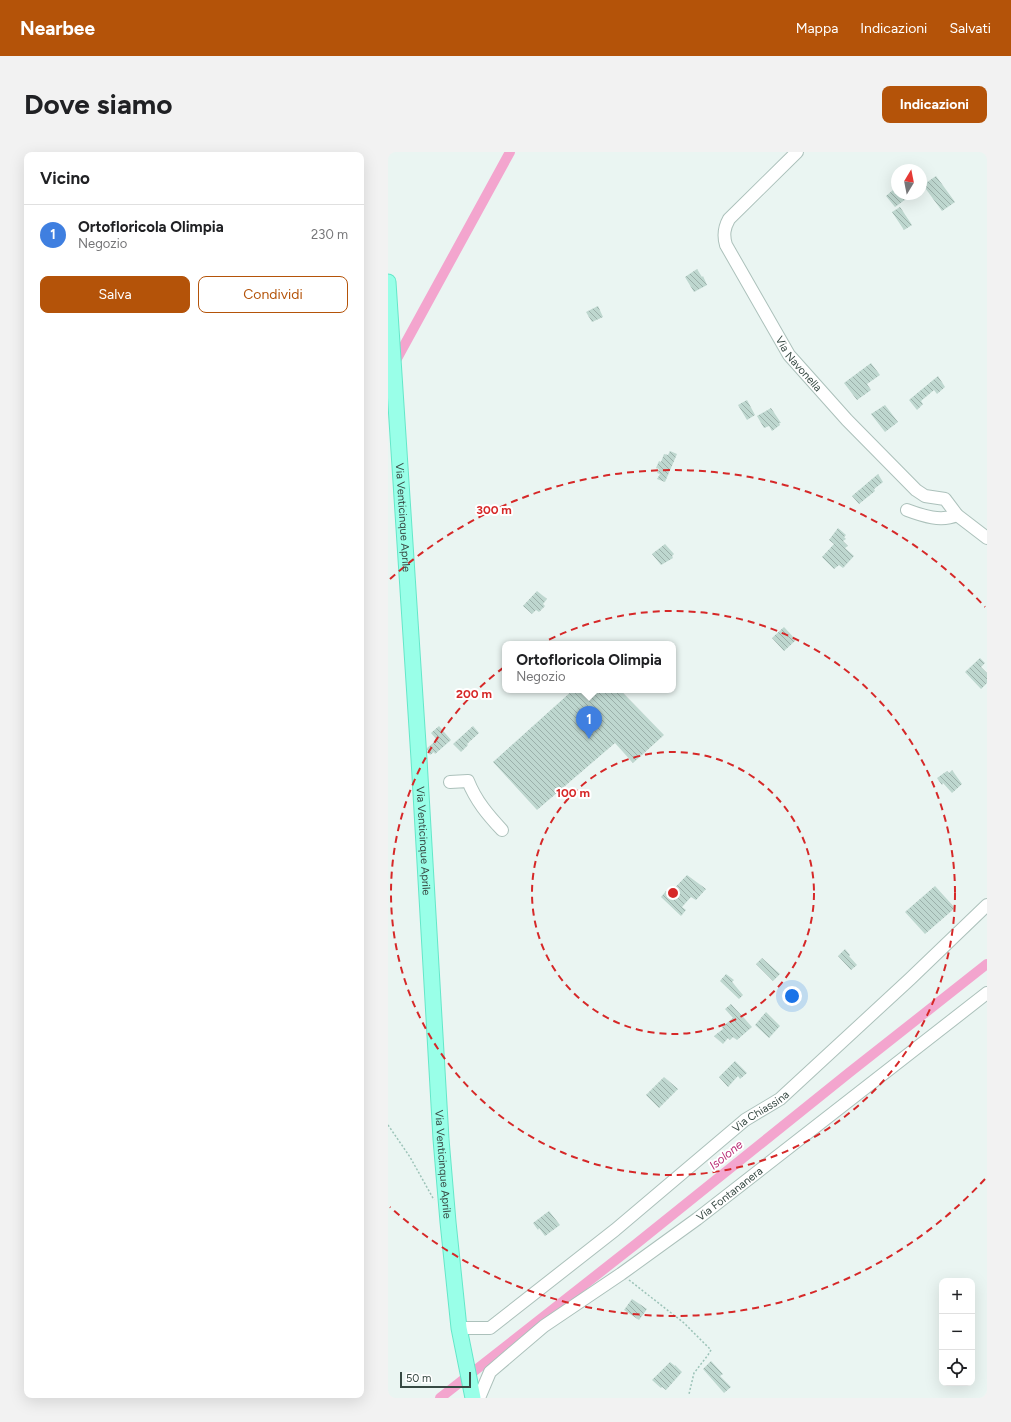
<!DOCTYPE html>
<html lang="it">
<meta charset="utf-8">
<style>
:root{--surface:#fff;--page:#f2f2f2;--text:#202124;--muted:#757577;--line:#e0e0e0;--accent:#b45309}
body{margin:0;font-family:Figtree,sans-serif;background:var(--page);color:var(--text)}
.controls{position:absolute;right:12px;bottom:12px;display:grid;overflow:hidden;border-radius:8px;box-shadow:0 4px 16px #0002}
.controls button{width:36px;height:36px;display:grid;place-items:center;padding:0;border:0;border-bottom:1px solid var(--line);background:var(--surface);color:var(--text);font:20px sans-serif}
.compass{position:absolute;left:503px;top:12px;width:36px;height:36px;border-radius:50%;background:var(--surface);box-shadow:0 4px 16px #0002;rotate:10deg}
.scale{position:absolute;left:12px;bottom:10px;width:71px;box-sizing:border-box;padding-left:4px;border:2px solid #374943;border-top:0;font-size:11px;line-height:14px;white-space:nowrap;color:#374943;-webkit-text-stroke:3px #fff;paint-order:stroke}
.you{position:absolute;left:404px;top:844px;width:14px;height:14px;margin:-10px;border:3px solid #fff;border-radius:50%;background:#1a73e8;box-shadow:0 0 0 6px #1a73e833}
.badge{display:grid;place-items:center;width:26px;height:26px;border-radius:50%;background:var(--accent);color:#fff;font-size:13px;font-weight:700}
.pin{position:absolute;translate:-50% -33px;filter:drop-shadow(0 1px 2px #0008)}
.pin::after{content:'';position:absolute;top:21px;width:14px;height:12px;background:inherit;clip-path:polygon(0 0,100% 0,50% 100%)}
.popup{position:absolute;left:114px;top:489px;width:174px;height:52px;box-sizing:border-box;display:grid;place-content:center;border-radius:8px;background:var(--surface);filter:drop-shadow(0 1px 3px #0005);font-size:13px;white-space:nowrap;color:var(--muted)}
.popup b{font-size:15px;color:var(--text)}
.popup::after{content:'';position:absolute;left:50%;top:100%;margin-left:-8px;border:8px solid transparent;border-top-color:var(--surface)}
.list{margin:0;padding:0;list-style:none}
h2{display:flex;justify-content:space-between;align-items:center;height:52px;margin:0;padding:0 16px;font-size:17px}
h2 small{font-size:13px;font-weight:400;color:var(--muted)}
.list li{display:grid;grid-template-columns:26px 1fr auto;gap:12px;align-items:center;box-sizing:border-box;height:60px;padding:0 16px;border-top:1px solid var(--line)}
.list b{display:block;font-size:15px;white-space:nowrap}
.list p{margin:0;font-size:13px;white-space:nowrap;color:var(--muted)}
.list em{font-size:13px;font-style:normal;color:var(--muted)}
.actions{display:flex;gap:8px;padding:12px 16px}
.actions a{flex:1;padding:9px 0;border:1px solid var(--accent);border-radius:8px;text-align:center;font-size:14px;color:var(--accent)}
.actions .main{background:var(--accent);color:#fff}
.icon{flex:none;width:22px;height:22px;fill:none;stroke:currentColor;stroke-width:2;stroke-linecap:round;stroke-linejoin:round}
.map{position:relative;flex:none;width:599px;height:1246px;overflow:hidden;border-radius:8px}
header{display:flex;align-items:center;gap:24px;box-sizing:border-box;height:56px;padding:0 20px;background:var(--accent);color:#fff}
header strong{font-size:19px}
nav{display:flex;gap:22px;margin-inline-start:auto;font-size:14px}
.intro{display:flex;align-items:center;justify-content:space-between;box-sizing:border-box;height:96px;padding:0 24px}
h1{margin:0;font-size:28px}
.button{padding:10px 18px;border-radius:8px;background:var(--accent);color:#fff;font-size:14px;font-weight:700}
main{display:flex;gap:24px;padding:0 24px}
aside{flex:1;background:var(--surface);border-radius:8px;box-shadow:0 4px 16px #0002}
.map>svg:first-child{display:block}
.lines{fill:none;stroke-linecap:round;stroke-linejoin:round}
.canal{stroke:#f3a5ce;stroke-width:10}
.building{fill:url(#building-back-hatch)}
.minor-casing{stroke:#acc1bb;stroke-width:14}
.major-casing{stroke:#65e7c9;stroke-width:17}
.path{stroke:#9cc3b8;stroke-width:1.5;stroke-dasharray:2 2;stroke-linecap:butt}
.minor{stroke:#fff;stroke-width:12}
.major{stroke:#99ffe8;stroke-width:15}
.ring{fill:none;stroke:#d62828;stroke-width:2;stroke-dasharray:7 5}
.labels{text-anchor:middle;stroke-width:4;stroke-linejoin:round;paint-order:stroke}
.street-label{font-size:11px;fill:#374943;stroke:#fff}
.water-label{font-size:12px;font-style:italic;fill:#b92c75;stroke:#fff}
.centre{fill:#d62828;stroke:#fff;stroke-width:2}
.ring-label{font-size:12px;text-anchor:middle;font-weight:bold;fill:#d62828;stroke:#fff;stroke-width:4;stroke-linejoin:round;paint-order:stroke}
</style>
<header>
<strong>Nearbee</strong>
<nav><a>Mappa</a><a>Indicazioni</a><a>Salvati</a></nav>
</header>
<div class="intro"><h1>Dove siamo</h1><a class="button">Indicazioni</a></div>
<main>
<aside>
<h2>Vicino<small></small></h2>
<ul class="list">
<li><span class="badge" style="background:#3f7fe0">1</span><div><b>Ortofloricola Olimpia</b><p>Negozio</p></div><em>230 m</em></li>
</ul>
<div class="actions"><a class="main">Salva</a><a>Condividi</a></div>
</aside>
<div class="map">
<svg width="599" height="1246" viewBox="0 0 599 1246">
<defs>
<pattern id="building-back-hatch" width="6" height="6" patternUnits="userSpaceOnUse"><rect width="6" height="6" fill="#bed7cf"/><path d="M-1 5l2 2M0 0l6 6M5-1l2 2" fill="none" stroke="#9bb0aa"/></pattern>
</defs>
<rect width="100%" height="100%" fill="#eaf5f2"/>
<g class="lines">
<g class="canal">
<path d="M6 212 122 0"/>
<path d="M52 1246 248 1092 462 920 599 812"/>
</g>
</g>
<g class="building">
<path d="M548 24 567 50 554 59 535 33Z"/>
<path d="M505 38 507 42H525L507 55 498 44Z"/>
<path d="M512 55 524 73 516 78 504 60Z"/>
<path d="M309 117 314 125 315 124 319 133 306 140 297 125Z"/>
<path d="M210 154 215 165 204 170 198 160Z"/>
<path d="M483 211 492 223 479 232 483 238 469 248 456 231Z"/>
<path d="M550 224 557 235 549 242 546 238 533 249 535 252 529 258 521 248Z"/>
<path d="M359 248 367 263 359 268 350 253Z"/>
<path d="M497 253 510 270 497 280 483 262Z"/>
<path d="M383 256 393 271H391L392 273 384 279 381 274 376 276 369 264Z"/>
<path d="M282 299 289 302 277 330 269 327 272 322 269 321 271 317 268 316 271 309 273 310 276 302 280 303Z"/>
<path d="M490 322 495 330 486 337 487 339 471 352 464 344Z"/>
<path d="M450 376 458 383 456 385 458 387 455 389 460 394 457 396 466 404 455 416 451 413 446 417 434 405 446 392 441 388Z"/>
<path d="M277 392 286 402 284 404 285 406 273 413 264 402Z"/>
<path d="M149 439 159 447 155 452 157 454 151 460 148 458 144 462 135 454Z"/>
<path d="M396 475 408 488 396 499 384 486Z"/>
<path d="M592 506 597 511 593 515 599 521V531L593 537 577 520Z"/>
<path d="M185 538H232L276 583 245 611 227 591 149 658 105 610Z"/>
<path d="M51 574 63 588 47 602 46 600 42 603 40 600 39 596 49 588 43 581Z"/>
<path d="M85 574 91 581 79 592 80 593 73 600 65 592Z"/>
<path d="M564 618 574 632 564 641 555 631 554 633 549 626 559 619 561 621Z"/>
<path d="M299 723 318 737 308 748 303 745 294 755 298 758 293 764 273 745 278 739 281 742Z"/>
<path d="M547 734 567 756 537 782 517 760Z"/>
<path d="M457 797 462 803 461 804 469 813 463 818 450 804Z"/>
<path d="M374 806 392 822 385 829 368 812Z"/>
<path d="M338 822 346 828 344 830 355 843 351 847 332 829Z"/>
<path d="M343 852 364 875 349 888 345 885 342 888 340 886 335 892 326 884 335 877 334 875 345 866 337 857Z"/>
<path d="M378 860 392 874 381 886 367 873Z"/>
<path d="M347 909 359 921 352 927 350 924 340 935 331 925Z"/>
<path d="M276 925 290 937 271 956 258 943Z"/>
<path d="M161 1059 172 1073 157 1084 151 1076 150 1078 145 1071Z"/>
<path d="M244 1147 259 1157 251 1168 236 1158Z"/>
<path d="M323 1209 335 1222 332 1224 343 1235 336 1241 315 1217Z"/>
<path d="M282 1210 287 1214V1213L294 1220 278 1238 274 1235 273 1236 264 1228Z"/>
</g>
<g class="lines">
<defs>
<g id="minor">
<path id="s1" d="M409 0 341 67C336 76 335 83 338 93L401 203 459 268 528 338 537 344 557 347 569 363 599 386"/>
<path d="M519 358C535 364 553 370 569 363"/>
<path d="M62 630 80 629C88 649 100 663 114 678"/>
<path id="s2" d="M71 1176H102L227 1078 357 968 392 947 522 827 599 753"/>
<path id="s3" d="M91 1246 102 1220 156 1174 233 1122 309 1067 599 841"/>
</g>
<g id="major">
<path id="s4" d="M0 130 31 607 53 987 60 1070 71 1176 85 1246"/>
</g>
</defs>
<use href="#minor" class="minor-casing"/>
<use href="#major" class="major-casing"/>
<g class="path">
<path d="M0 973 22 1005 46 1048"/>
<path d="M241 1128 296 1171 323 1198 320 1203 306 1221 301 1242"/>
</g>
<use href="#minor" class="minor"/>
<use href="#major" class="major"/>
</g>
<g class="ring">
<circle cx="285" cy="741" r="141"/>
<circle cx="285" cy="741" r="282"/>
<path d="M597 1027A423 423 0 0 1 2 1055M2 427A423 423 0 0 1 597 455"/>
</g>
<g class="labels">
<g class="street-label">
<text dy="4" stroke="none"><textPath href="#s1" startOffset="262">Via Navonella</textPath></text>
<text dy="4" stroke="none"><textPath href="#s4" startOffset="236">Via Venticinque Aprile</textPath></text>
<text dy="4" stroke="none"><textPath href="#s4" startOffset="560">Via Venticinque Aprile</textPath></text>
<text dy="4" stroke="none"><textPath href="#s2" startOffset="378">Via Chiassina</textPath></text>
<text dy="4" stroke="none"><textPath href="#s4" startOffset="884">Via Venticinque Aprile</textPath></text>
<text dy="4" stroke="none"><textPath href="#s3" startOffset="327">Via Fontananera</textPath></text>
</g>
<g class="water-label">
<text transform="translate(338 1003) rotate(-39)" y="4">Isolone</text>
</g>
</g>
<circle cx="285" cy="741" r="6" class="centre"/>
<g class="ring-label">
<text x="106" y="362">300 m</text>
<text x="86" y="546">200 m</text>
<text x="185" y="645">100 m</text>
</g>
</svg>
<div class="controls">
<button>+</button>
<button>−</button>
<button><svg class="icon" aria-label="locate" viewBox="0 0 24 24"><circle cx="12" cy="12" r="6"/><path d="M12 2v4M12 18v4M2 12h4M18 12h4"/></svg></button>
</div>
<svg class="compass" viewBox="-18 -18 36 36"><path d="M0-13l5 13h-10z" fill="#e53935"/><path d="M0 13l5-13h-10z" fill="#757577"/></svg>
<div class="scale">50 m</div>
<div class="you"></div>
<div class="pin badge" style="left:201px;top:587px;background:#3f7fe0">1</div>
<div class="popup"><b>Ortofloricola Olimpia</b>Negozio</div>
</div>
</main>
